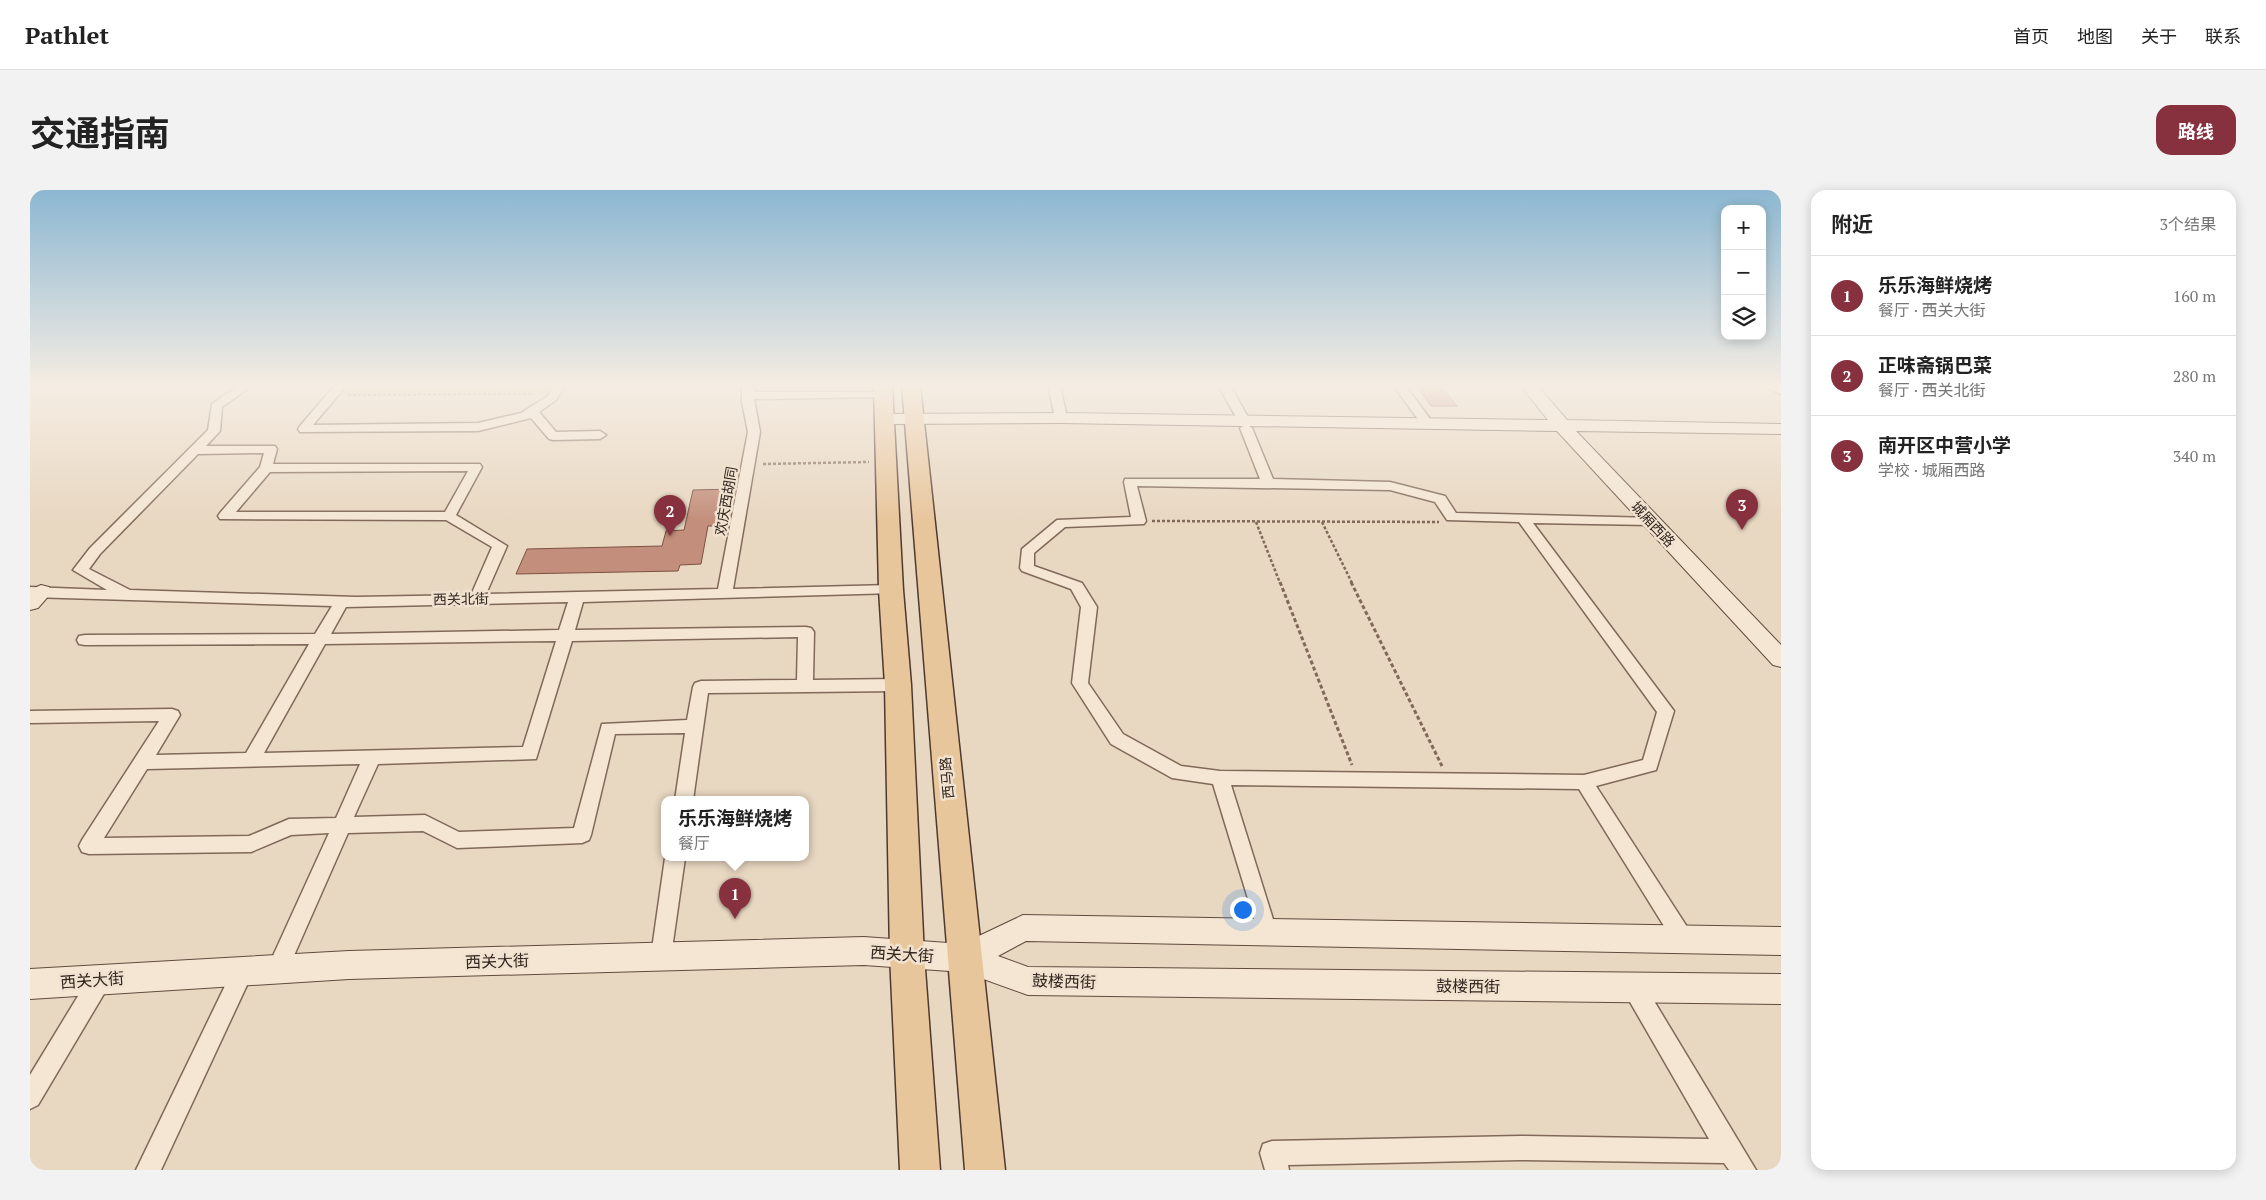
<!DOCTYPE html>
<html lang="zh">
<meta charset="utf-8">
<style>
:root{--surface:#fff;--page:#f2f2f2;--text:#222;--muted:#767676;--line:#e0e0e0;--accent:#88313e}
body{margin:0;font-family:"PT Serif","Noto Sans SC",serif;background:var(--page);color:var(--text)}
.controls{position:absolute;right:15px;top:15px;display:grid;overflow:hidden;border-radius:10px;box-shadow:0 2px 12px #0003}
.controls button{width:45px;height:45px;display:grid;place-items:center;padding:0;border:0;border-bottom:1px solid var(--line);background:var(--surface);color:var(--text);font:25px sans-serif}
.you{position:absolute;left:1212px;top:719px;width:18px;height:18px;margin:-12px;border:4px solid #fff;border-radius:50%;background:#1a73e8;box-shadow:0 0 0 8px #1a73e833}
.badge{display:grid;place-items:center;width:32px;height:32px;border-radius:50%;background:var(--accent);color:#fff;font-size:16px;font-weight:700}
.pin{position:absolute;translate:-50% -41px;filter:drop-shadow(0 1px 2px #0008)}
.pin::after{content:'';position:absolute;top:26px;width:18px;height:15px;background:inherit;clip-path:polygon(0 0,100% 0,50% 100%)}
.popup{position:absolute;left:631px;top:606px;width:148px;height:65px;box-sizing:border-box;display:grid;place-content:center;border-radius:10px;background:var(--surface);filter:drop-shadow(0 1px 4px #0005);font-size:16px;white-space:nowrap;color:var(--muted)}
.popup b{font-size:19px;color:var(--text)}
.popup::after{content:'';position:absolute;left:50%;top:100%;margin-left:-10px;border:10px solid transparent;border-top-color:var(--surface)}
.list{margin:0;padding:0;list-style:none}
h2{display:flex;justify-content:space-between;align-items:center;height:65px;margin:0;padding:0 20px;font-size:21px}
h2 small{font-size:16px;font-weight:400;color:var(--muted)}
.list li{display:grid;grid-template-columns:32px 1fr auto;gap:15px;align-items:center;box-sizing:border-box;height:80px;padding:0 20px;border-top:1px solid var(--line)}
.list b{display:block;font-size:19px;white-space:nowrap}
.list p{margin:0;font-size:16px;white-space:nowrap;color:var(--muted)}
.list em{font-size:16px;font-style:normal;color:var(--muted)}
.icon{flex:none;width:28px;height:28px;fill:none;stroke:currentColor;stroke-width:2;stroke-linecap:round;stroke-linejoin:round}
.map{position:relative;flex:none;width:1751px;height:980px;overflow:hidden;border-radius:15px}
header{display:flex;align-items:center;gap:30px;box-sizing:border-box;height:70px;padding:0 25px;background:var(--surface);border-bottom:1px solid var(--line)}
header strong{font-size:24px}
nav{display:flex;gap:28px;margin-inline-start:auto;font-size:18px}
.intro{display:flex;align-items:center;justify-content:space-between;box-sizing:border-box;height:120px;padding:0 30px}
h1{margin:0;font-size:35px}
.button{padding:12px 22px;border-radius:15px;background:var(--accent);color:#fff;font-size:18px;font-weight:700}
main{display:flex;gap:30px;padding:0 30px}
aside{flex:1;background:var(--surface);border-radius:15px;box-shadow:0 2px 12px #0003}
.map>svg:first-child{display:block}
.green{fill:#c5c496}
.building{fill:#c38e7b;stroke:#7c5243}
.lines{fill:none;stroke-linecap:round;stroke-linejoin:round}
.street-casing{stroke:#80695a;stroke-width:3}
.secondary-casing{stroke:#614b3e;stroke-width:2}
.primary-casing{stroke:#4e392e;stroke-width:3}
.path-far1{stroke:#80695a;stroke-width:2.5;stroke-dasharray:3 2;stroke-linecap:butt}
.path{stroke:#80695a;stroke-width:3;stroke-dasharray:4 2.5;stroke-linecap:butt}
.street{fill:#f4e6d3;fill-rule:evenodd}
.secondary{fill:#f4e6d3;fill-rule:evenodd}
.primary{fill:#e8c69c;fill-rule:evenodd}
.labels{text-anchor:middle;stroke-width:5;stroke-linejoin:round;paint-order:stroke}
.street-label{font-size:14px;fill:#31241d;stroke:#f1e2d0}
.near-street-label{font-size:16px;fill:#31241d;stroke:#f1e2d0}
</style>
<header>
<strong>Pathlet</strong>
<nav><a>首页</a><a>地图</a><a>关于</a><a>联系</a></nav>
</header>
<div class="intro"><h1>交通指南</h1><a class="button">路线</a></div>
<main>
<div class="map">
<svg width="1751" height="980" viewBox="0 0 1751 980">
<rect width="100%" height="100%" fill="#e8d7c1"/>
<path class="green" d="M319 195H522L518 205H311Z"/>
<g class="building">
<path d="M1386 195H1410L1427 216H1401Z"/>
<path d="M703 299 696 336H678L671 374 650 375 648 381 486 384 497 359 632 356 636 341 654 340 663 300Z"/>
</g>
<g class="lines">
<defs>
<g id="street">
<path d="M209 195H223L192 217 190 241 176 256H245L247 259 243 274H450L452 277 426 325 477 356 456 404 688 399 718 242 712 212V195H724V202H858L860 204 854 207 724 209 730 242 703 399 861 395 866 397 868 400 866 403 553 412 545 440 776 437 781 438 784 442 783 490 868 489 874 491 876 495 874 499 868 501 678 503 663 610H645L655 543 585 544 561 645 559 650 552 653 427 658 393 641 318 643 255 786 248 789 241 786 237 779 299 643 261 645 221 662 59 664 52 662 49 656 52 650 129 531 0 533V521L142 519 148 521 150 525 126 565 216 563 279 454 55 455 49 454 47 450 49 446 55 445 285 444 302 416 0 407V397L77 400 43 380 60 358 178 240 182 214ZM234 263 230 277 190 323 188 326 190 329 416 330 462 357 441 405 326 407 100 400 59 379 70 364 168 264ZM438 281 415 322H206L240 282ZM538 412 529 440 301 444 316 417ZM768 447 767 490 671 491 665 493 663 497 657 530 572 534 544 638 429 642 395 625 324 627 348 574 506 569 542 451ZM526 451 493 557 234 563 295 454ZM330 574 306 628 259 629 219 646 74 648 117 579Z"/>
<path d="M305 195H317L283 235 448 233 491 223 518 206 524 195H536L526 210 509 222 526 242 570 241 576 245 570 249 523 250 519 249 501 228 448 241 270 242 268 239 270 236Z"/>
<path d="M1018 195H1030L1037 228 1035 231 1031 232 1025 228Z"/>
<path d="M1188 195H1200L1220 231 1218 234H1210Z"/>
<path d="M1363 195H1375L1403 233 1401 236H1393Z"/>
<path d="M1732 195 1751 197V204L1734 197Z"/>
<path d="M1216 234 1222 238 1243 289 1360 292 1415 306 1426 323 1625 328 1627 331 1625 334 1620 335 1503 333 1644 521 1626 580 1566 596 1661 743 1664 750 1661 757 1654 759 1647 757 1549 599 1201 595 1247 742 1244 748 1237 751 1230 748 1183 594 1142 588 1081 554 1042 493 1051 417 1041 399 992 381 990 378 992 359 1027 330 1101 327 1094 292 1095 289H1230L1210 238ZM1107 296 1360 300 1405 312 1417 330 1489 332 1627 522 1613 570 1554 585 1190 581 1151 576 1093 544 1058 493 1067 417 1052 393 1004 376V363L1035 337 1114 334 1116 331Z"/>
<path d="M635 668H655L641 766 638 773 631 776 624 773 621 766Z"/>
<path d="M213 770 220 773 224 780 131 980H106L206 773Z"/>
<path d="M70 780 78 783 81 790 78 797 8 915 0 919V885L62 783Z"/>
<path d="M1604 788 1612 791 1726 980H1699L1694 973 1490 970 1258 975 1259 980H1235L1230 963 1233 954 1242 951 1490 946 1679 949 1596 805 1593 798 1596 791Z"/>
</g>
<g id="secondary">
<path d="M1490 195H1507L1537 230 1751 234V244L1546 241 1751 455V477L1743 475 1527 241 1031 233 856 234 850 233 847 229 850 225 856 224 1031 223 1518 230Z"/>
<path d="M11 395 19 397 22 402 8 418 0 420V400Z"/>
<path d="M993 725 1751 737V765L996 751 968 766 998 777 1751 784V814L998 805 934 782 834 775 319 789 0 809V779L319 761 834 747 932 754Z"/>
</g>
<g id="primary">
<path d="M844 195H862L873 400 881 495 894 765 910 980H870L860 765 855 495 849 400Z"/>
<path d="M872 195H890L975 980H935Z"/>
</g>
</defs>
<use href="#street" class="street-casing"/>
<use href="#secondary" class="secondary-casing"/>
<use href="#primary" class="primary-casing"/>
<g class="path-far1">
<path d="M318 205 504 204"/>
<path d="M733 274 839 272"/>
<path d="M1122 331 1409 332"/>
<path d="M1226 332 1250 393"/>
<path d="M1292 332 1322 393"/>
</g>
<g class="path">
<path d="M1250 392 1322 575"/>
<path d="M1321 392 1412 576"/>
</g>
<use href="#street" class="street"/>
<use href="#secondary" class="secondary"/>
<use href="#primary" class="primary"/>
</g>
<linearGradient id="sky" x2="0" y2="1"><stop stop-color="#8cb7d2"/><stop offset="0.59" stop-color="#f5ede3"/><stop offset="1" stop-color="#f5ede3" stop-opacity="0"/></linearGradient>
<rect width="1751" height="332" fill="url(#sky)"/>
<g class="labels">
<g class="street-label">
<text transform="translate(696 311) rotate(-80)" y="5">欢庆西胡同</text>
<text transform="translate(1623 334) rotate(47)" y="5">城厢西路</text>
<text transform="translate(431 409) rotate(-1)" y="5">西关北街</text>
<text transform="translate(917 588) rotate(-95)" y="5">西马路</text>
</g>
<g class="near-street-label">
<text transform="translate(872 764) rotate(4)" y="6">西关大街</text>
<text transform="translate(467 771) rotate(-2)" y="6">西关大街</text>
<text transform="translate(62 790) rotate(-4)" y="6">西关大街</text>
<text transform="translate(1034 791) rotate(2)" y="6">鼓楼西街</text>
<text transform="translate(1438 796) rotate(1)" y="6">鼓楼西街</text>
</g>
</g>
</svg>
<div class="controls">
<button>+</button>
<button>−</button>
<button><svg class="icon" aria-label="layers" viewBox="0 0 24 24"><path d="M12 4l9 5-9 5-9-5zM3 14l9 5 9-5"/></svg></button>
</div>
<div class="you"></div>
<div class="pin badge" style="left:705px;top:729px">1</div>
<div class="popup"><b>乐乐海鲜烧烤</b>餐厅</div>
<div class="pin badge" style="left:640px;top:346px">2</div>
<div class="pin badge" style="left:1712px;top:340px">3</div>
</div>
<aside>
<h2>附近<small>3个结果</small></h2>
<ul class="list">
<li><span class="badge">1</span><div><b>乐乐海鲜烧烤</b><p>餐厅 · 西关大街</p></div><em>160 m</em></li>
<li><span class="badge">2</span><div><b>正味斋锅巴菜</b><p>餐厅 · 西关北街</p></div><em>280 m</em></li>
<li><span class="badge">3</span><div><b>南开区中营小学</b><p>学校 · 城厢西路</p></div><em>340 m</em></li>
</ul>
</aside>
</main>
